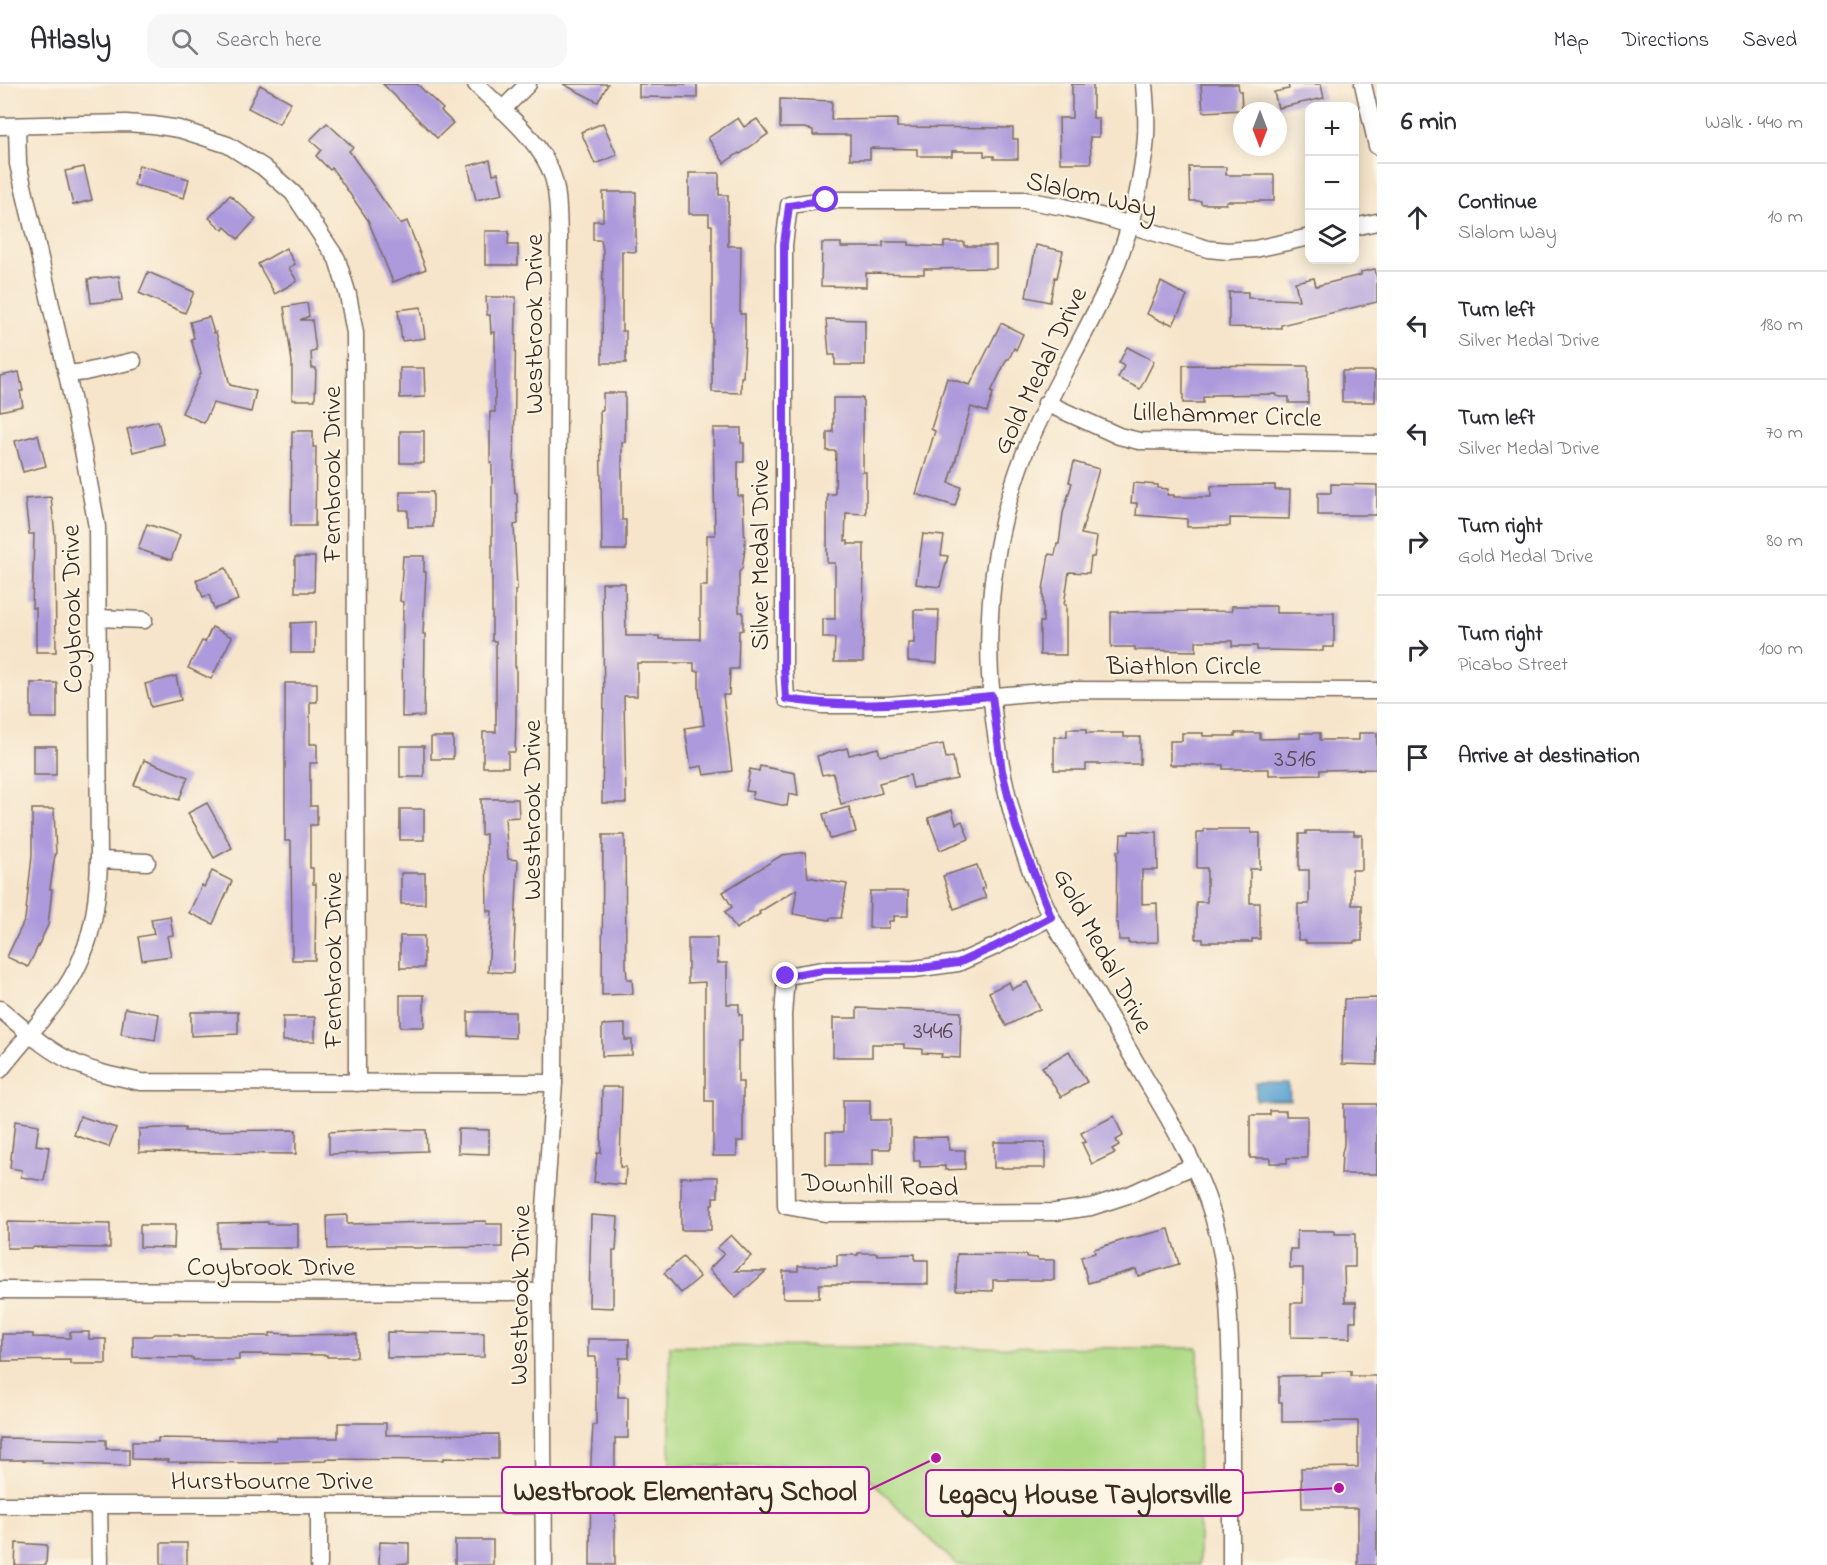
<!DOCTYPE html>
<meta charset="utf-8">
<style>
:root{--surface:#fff;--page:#f7f7f7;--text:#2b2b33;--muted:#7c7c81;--line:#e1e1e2}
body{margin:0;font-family:"Indie Flower",sans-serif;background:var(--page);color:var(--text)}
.controls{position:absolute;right:18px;top:18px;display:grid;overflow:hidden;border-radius:12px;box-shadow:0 3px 15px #0003}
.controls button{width:54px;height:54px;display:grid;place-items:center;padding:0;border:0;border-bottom:2px solid var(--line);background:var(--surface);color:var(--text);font:30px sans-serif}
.compass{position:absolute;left:1233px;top:18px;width:54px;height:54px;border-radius:50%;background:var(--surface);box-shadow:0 3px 15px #0003;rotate:180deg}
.stop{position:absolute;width:18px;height:18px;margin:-14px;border:4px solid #7c3aed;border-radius:50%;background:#fff}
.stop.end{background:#7c3aed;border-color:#fff;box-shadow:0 2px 6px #0008}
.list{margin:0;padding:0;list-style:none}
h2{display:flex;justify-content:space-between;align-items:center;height:78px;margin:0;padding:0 24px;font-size:26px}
h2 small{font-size:20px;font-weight:400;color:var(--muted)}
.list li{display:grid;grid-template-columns:39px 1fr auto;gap:18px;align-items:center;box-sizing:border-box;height:108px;padding:0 24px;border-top:2px solid var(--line)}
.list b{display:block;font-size:22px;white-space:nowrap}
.list p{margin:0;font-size:20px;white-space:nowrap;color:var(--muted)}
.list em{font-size:20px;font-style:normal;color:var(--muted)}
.icon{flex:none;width:33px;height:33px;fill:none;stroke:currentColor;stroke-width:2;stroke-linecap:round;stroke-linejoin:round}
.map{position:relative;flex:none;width:1377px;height:1481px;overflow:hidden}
header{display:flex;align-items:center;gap:36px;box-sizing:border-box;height:84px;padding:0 30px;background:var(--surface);border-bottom:2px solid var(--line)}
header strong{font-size:28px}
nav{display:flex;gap:33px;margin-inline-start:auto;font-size:21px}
.search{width:420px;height:54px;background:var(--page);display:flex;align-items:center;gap:15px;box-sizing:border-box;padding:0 21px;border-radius:18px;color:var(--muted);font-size:22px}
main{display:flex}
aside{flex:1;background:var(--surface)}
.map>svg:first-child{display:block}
.green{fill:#aeda86;stroke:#748252;stroke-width:1.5}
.water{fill:#5ba3d2;stroke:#4b6678;stroke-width:1.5}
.building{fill:#ac9adc}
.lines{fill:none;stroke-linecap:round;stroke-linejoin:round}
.minor-casing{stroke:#7c6b5b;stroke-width:19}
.minor{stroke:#fff;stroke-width:16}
.route{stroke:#7c3aed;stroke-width:8}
.labels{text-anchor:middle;stroke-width:4.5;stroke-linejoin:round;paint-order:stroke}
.number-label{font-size:24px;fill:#57464e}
.street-label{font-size:27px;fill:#3b2a1e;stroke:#fcf5e5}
.leader{fill:none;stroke:#b5179e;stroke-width:2}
.callout-dot{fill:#b5179e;stroke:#fcf5e5;stroke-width:2}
.callout{fill:#fcf5e5;stroke:#b5179e;stroke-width:2}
.callout-label{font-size:28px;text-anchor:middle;font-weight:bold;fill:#3b2a1e}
</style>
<header>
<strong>Atlasly</strong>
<div class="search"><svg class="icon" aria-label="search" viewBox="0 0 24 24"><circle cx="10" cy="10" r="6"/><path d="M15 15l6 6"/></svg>Search here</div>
<nav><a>Map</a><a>Directions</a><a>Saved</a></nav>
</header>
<main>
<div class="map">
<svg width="1377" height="1481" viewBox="0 0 1377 1481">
<rect width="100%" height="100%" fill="#fcf5e5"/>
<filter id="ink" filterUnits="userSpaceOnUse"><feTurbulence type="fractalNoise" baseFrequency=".0167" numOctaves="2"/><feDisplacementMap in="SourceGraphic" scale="12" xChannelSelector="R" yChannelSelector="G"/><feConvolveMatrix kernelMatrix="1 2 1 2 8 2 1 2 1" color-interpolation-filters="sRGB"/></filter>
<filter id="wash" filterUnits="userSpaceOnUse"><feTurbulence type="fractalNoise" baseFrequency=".008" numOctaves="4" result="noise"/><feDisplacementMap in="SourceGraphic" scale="24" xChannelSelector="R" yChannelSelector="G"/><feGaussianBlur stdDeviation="1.35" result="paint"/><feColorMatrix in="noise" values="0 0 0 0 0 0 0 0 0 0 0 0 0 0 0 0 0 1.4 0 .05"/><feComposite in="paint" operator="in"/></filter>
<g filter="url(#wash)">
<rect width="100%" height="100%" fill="#f6e5cb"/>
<path class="green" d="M670 1262 1198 1264 1199 1481H957L857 1383 670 1382Z"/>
<path class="water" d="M1256 999H1289L1290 1016H1256Z"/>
<g id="blocks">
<g class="building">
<path d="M383 0H417L443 25 441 27 453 39 437 54Z"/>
<path d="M563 0H608L598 18Z"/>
<path d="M639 0H697V14L639 13Z"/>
<path d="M1072 0H1093V34H1099V53H1090L1091 79H1060L1059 34H1072Z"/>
<path d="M1201 0H1238L1239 7H1241L1242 26 1203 28Z"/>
<path d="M1288 0H1321L1324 14 1278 24 1274 8 1289 5Z"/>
<path d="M260 1 291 18 279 40 248 24Z"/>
<path d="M780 15 832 17 831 36 897 35V43L1013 44V55H1018V75H994V72H984V67H952V72H917V65L870 64V75H850V51H813V46L805 44H780Z"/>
<path d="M738 34 744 43 757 35 768 50 740 70 739 69 724 79 708 54Z"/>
<path d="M327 39 353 63 349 67 400 140 407 137 426 185 393 198 368 136 332 84 330 86 316 72 321 66 310 56Z"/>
<path d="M603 39 617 71 595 80 581 48Z"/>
<path d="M490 76 493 90 498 89 503 110 476 116 468 82Z"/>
<path d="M139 81 189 95 184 114 134 101Z"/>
<path d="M84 83 92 116 73 121 65 87Z"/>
<path d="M1189 83H1226V91H1274V117H1226V120H1201V117H1190Z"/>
<path d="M689 89H719V111H728V162H741L740 230H745V256L743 293H741V309L712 308V141H709V130H689Z"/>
<path d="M603 108H636V168L622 167V247H626V279H602L603 167 601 156H593V137H603Z"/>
<path d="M230 111 256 135 238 155 225 143 223 146 209 134Z"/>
<path d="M485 147H509L508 161H518V181H485Z"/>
<path d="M883 158H909V161L944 163V158H964V162H996V184L924 185V190L866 189V203L821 202 822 159H841V163H883Z"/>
<path d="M1036 161 1063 167 1058 189 1057 194 1055 193 1050 218 1026 213Z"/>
<path d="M286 164 295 180 289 184 297 197 275 210 258 180Z"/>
<path d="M1375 185 1377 195V218L1281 241V244L1229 243V208H1248V214L1299 216 1295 198 1314 194 1316 202 1361 191V188Z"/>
<path d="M148 188 194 208 185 229 139 209Z"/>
<path d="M119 192 122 216 91 219 88 195Z"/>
<path d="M1161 198 1187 212 1173 241 1165 237V239L1147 230Z"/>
<path d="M486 213H516L514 392 515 409H517L518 440 514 441 517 506H515V583H516V635L515 668H508V683H483V648H496V557H492V379H490V328H495V248L491 249 490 231H487Z"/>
<path d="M307 219 309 232 300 236H312L316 267 311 268 312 284H316L315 316H292V278L284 223Z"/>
<path d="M421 223 425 254 402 257 398 226Z"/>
<path d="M209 233 214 249 216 248 230 301 256 307 251 328 213 319 204 339 182 329 201 289 191 255 194 254 190 238Z"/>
<path d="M826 235 865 236V281H835V271H829Z"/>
<path d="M1001 239 1023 250 1016 266 1014 264 1009 275H1007L991 308 993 309 987 328 971 323 949 399 961 403 955 422 916 410 935 347 931 345 947 294 970 301Z"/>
<path d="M1127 263 1154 277 1140 305 1118 294 1124 282 1119 279Z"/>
<path d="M1183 281 1308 282V319H1289V313H1281L1276 312V310L1211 311V313H1203V319H1183Z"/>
<path d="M400 284H424L425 313 400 314Z"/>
<rect x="1342" y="287" width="33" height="31"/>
<path d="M19 288 23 307H20L23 322 0 327V292Z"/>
<path d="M603 309H625V358H622V436H626V466H602L600 326H603Z"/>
<path d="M833 314H863V388H866V430L846 429 845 457H848V460H864L863 578H834L835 554H823V535H835V479H827V410H835L836 367H827V348H833Z"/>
<path d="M158 337 164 360 133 368 127 345Z"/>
<path d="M713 344H741V359H744V378H738V412H743L745 465 742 485 739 488V528H743V546L739 547 738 585H730L729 611H723L732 687 704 691 702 682 691 684 685 644 704 641 699 606V587H694V579H637V612H624L626 719H602L604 612 602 499H625L626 552H659V555H700V502H707V451H715Z"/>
<path d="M292 347H313V363H316L315 442H291Z"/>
<rect x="400" y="347" width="24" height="32"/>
<path d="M38 351 46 382 23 388 15 357Z"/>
<path d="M1074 378 1099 385 1081 450 1097 453 1094 473H1091L1089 489 1069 488 1064 521H1066V571H1040V538H1043V506L1049 470 1055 471 1057 460H1059L1063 429 1072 399 1069 398Z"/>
<path d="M1133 399 1158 401V404L1168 405 1167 411H1174V413H1211V402L1275 401V406H1290L1289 435 1230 434V442L1187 443V435L1136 431 1137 419H1131Z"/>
<path d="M1331 400 1377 401V431H1318V409H1331Z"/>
<path d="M400 408H433V443H408V426H400Z"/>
<path d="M51 413 55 452 56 568H36V524H32L34 450H29L25 415Z"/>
<path d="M147 440 180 451 171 476 138 465Z"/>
<path d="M923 450 944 452 941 471 948 472 940 503 916 500Z"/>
<path d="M403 472H424V488H426L423 550H425L424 632 402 633 403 518 400 517Z"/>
<path d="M295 473H315L314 508H295Z"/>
<path d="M226 484 238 516 214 525 209 511 203 513 196 496Z"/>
<path d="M1232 522H1276V529H1334V563H1323V567L1257 566V562H1232V557H1196V567L1135 566V563H1111V528L1232 527Z"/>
<path d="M914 526H939L937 579 908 577V559H914Z"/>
<path d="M315 538V569H291V539Z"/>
<path d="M212 543 232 553 211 595 188 584 202 557 205 558Z"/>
<path d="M176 592 181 616 151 623 145 600Z"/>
<rect x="31" y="599" width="26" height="35"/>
<path d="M285 599H317V618H310V660H317V679H310V722H317V741H310V784H313V800H316L315 876H292L291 757H285Z"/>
<path d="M1067 645H1086V649H1124V653H1140V680H1086V686H1054V653H1067Z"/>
<path d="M1182 649H1203V652H1235V649H1260V655L1300 654V649H1320V656H1359V649H1377V685L1320 686V690L1269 691V685H1223V681H1170V657H1182Z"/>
<rect x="431" y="653" width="22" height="22"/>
<path d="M943 660 946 674 953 673 957 695 913 704 910 691 879 699 882 709 841 720 833 689 822 691 817 672 847 664 849 671 878 664 880 672Z"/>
<rect x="33" y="662" width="23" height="29"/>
<rect x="400" y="662" width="24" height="31"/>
<path d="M144 676 188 693 179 716 134 701Z"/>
<path d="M760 682 795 689 798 712 789 710 787 722 752 715 754 708 746 707 750 685 759 687Z"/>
<path d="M481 715H518L519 733 505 734 508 775 518 776 513 889 488 888 492 827H487L486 750 481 751Z"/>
<path d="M207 719 232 764 214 774 188 729Z"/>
<path d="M849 723 856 748 830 755 823 730Z"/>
<path d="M32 725H54L56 771H55L50 805H52L48 841 28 883 7 873 25 835 32 772Z"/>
<rect x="400" y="725" width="24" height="31"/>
<path d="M952 726 956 740 962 737 969 755 940 766 928 734Z"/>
<path d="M1204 745H1251V749H1260V785H1250V819H1260V855H1252V858H1203V855H1196V818H1207V784H1197V748H1204Z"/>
<path d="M1129 747 1157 748 1158 786H1142V820L1157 819 1158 858 1128 859V856H1119L1118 839H1116L1117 767H1120L1121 750H1129Z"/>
<path d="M1306 747H1354V751H1362V786H1352V821H1362V857H1354V859H1306V856H1298V820H1309V786H1299V750H1306Z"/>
<path d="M603 751H625L626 881 627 895H632L633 910 602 911Z"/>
<path d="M805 768 808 793 847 800 841 834H830V836L793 830 797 805 759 828 760 830 736 845 725 828 732 823 723 808 782 771Z"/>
<path d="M977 781 985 804 982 805 986 814 954 825 943 792Z"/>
<path d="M212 787 232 797 213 840 189 829 202 801 204 803Z"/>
<rect x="401" y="789" width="24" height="31"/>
<path d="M870 807H908V832H894V837H889V844H869Z"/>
<path d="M170 832 173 851 167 852 171 872 142 876 138 853 154 850 151 835Z"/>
<rect x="400" y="852" width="24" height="32"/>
<path d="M688 854H717V879H727V920H739V931H742V957H738V998H743V1057H737V1072H713V1017H705V898L688 899Z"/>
<path d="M1009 898 1012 905 1027 898 1040 925 1006 942 989 908Z"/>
<rect x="400" y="911" width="24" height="32"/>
<path d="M1377 914V981L1342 980 1344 915Z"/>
<path d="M125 924 159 930 155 956 121 950Z"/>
<path d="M857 924 961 928 960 974 941 973 942 970 922 969V965L904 964V960H872V973H833V934H857Z"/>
<path d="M191 928H238V950L191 952Z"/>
<path d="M468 928H515V954L468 952Z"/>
<rect x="283" y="933" width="32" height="24"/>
<path d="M625 940V956H632V971L602 972V941Z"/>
<path d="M1069 967 1087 998 1061 1013 1042 983Z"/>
<path d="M602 1003H622L620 1083H626L625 1101 594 1098 597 1069H601Z"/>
<path d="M843 1016H870V1036H890V1065H873V1081H826V1048H843Z"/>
<path d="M1344 1020H1377V1090H1341L1342 1069 1344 1061Z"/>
<path d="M1270 1027H1286V1032H1307V1074H1287V1079H1270V1074H1250V1031H1270Z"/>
<path d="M80 1032 116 1044 109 1063 74 1051Z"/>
<path d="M1114 1032 1123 1052 1116 1056 1119 1061 1112 1065 1115 1069 1092 1080 1082 1059 1086 1058 1081 1049Z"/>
<path d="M15 1037 39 1041 36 1061 49 1063 44 1097 21 1093 22 1086 10 1084Z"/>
<path d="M160 1044H185V1047L296 1046V1070L139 1068V1045Z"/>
<path d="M376 1045 426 1046 427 1067 329 1070V1048Z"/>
<path d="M458 1045 489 1046V1070L458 1069Z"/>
<path d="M948 1053 949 1066H965V1085L945 1086V1082L920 1083V1077H914L913 1054Z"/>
<rect x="994" y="1058" width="51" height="26"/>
<path d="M681 1093H718V1113H713V1120H711V1146H681Z"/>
<path d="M347 1131V1140L486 1137V1140H502V1163L414 1164 411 1163H380L328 1165 327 1132Z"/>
<path d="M591 1131 618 1133 616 1167H613V1224L589 1223Z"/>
<path d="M7 1138 110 1140V1164L35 1163 32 1164H7Z"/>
<path d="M268 1138V1140H298V1164H218V1139Z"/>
<path d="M140 1141H175L174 1164 140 1163Z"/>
<path d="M1169 1145 1179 1180 1138 1192 1136 1185 1088 1199 1081 1173 1095 1169 1094 1165 1127 1155Z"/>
<path d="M1297 1147H1335V1150H1355V1183H1344L1345 1218H1356V1237H1350V1254L1291 1253V1219H1303V1184H1290V1165H1297Z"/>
<path d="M731 1151 751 1172 735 1187H766L736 1214 709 1185 724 1170 717 1164Z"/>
<path d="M858 1169H877V1171L915 1170V1176H928V1200H819V1214H783V1187H798V1182H837V1171H858Z"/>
<path d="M957 1170 1026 1171V1173L1037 1174 1038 1176H1054V1196H993V1207L956 1206Z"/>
<path d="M683 1173 700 1193 681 1209 664 1189Z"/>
<path d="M70 1248H89V1255H106V1280H70V1276L2 1277V1250H33V1253L70 1254Z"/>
<path d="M387 1248 484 1249V1273L387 1274Z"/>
<path d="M270 1249 290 1250V1251L357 1250V1273H327V1271L239 1270V1276H193V1274L133 1273V1252H151L154 1250H179V1252H270Z"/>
<path d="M588 1255H629V1274H619L618 1313H628V1354H615V1481H590L591 1376 593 1341H596V1273H588Z"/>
<path d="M1351 1287V1292H1377V1481H1358V1424H1302L1301 1384 1358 1383V1337L1282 1338V1318H1279V1292L1321 1291V1288Z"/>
<path d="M338 1339H386V1351L498 1350V1375L443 1374V1376L326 1375V1377L260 1379 168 1378 169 1376 132 1375V1358H158V1354L276 1356V1354H338Z"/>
<path d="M0 1354 106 1356V1365H129V1382L42 1379V1376H0Z"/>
<rect x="455" y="1456" width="38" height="25"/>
<path d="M380 1458 409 1459V1479L381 1481 379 1479Z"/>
<path d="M16 1459 47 1461 46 1481H15Z"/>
<rect x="161" y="1459" width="26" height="22"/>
</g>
</g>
</g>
<g filter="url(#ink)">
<use href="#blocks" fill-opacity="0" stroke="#7c6b5b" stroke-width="1.5"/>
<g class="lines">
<defs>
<g id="minor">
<path d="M476 0C502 26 542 58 553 93 559 112 558 133 559 153L554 999 545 1123 542 1208 544 1481"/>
<path d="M1144 0C1146 23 1148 47 1144 71 1138 116 1125 165 1106 206 1080 261 1048 312 1025 368 997 438 986 516 990 591 995 674 1014 758 1051 833 1062 854 1075 874 1087 894 1109 932 1131 971 1154 1009 1174 1043 1194 1078 1207 1114 1230 1176 1230 1243 1231 1308 1231 1366 1231 1423 1231 1481"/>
<path d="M1363 0 1377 62"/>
<path d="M502 26 528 0"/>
<path d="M0 42 126 39 153 41 179 45 228 61 263 83 293 109 337 175 348 211 355 249 357 999"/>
<path d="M1354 143 1377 138"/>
<path d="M1310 153 1255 165 1228 167 1208 165 1104 133 1064 123 1024 116H826L789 121 784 161V582L786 615 822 621H888L1066 606 1377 607"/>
<path d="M67 290 85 288 133 277"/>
<path d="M1046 319 1119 352 1139 357 1377 360"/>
<path d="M98 534 144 536"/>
<path d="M99 776 147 778"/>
<path d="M1051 833 994 863 958 879 914 885 824 886 786 892 783 931 786 1122 825 1129 1055 1128 1091 1123 1131 1110 1193 1082"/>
<path d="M0 925C23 944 47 967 75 979 96 989 118 993 141 998L554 999"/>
<path d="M0 986C26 952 65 914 81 875 95 843 98 810 99 776L97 443 83 366 67 290 18 80 17 42"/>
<path d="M0 1206 542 1208"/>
<path d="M0 1421H545"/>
<path d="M99 1421 100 1481"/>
<path d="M319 1481V1421"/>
</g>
</defs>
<use href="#minor" class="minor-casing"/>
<use href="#minor" class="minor"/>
</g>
</g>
<g class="lines" filter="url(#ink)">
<path class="route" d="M786 892 824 886 914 885 958 879 994 863 1051 833 1016 743 1002 687 992 612C923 618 855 626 786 615L784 582V160L789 122 826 116"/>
</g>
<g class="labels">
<g class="number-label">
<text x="1295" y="682">3516</text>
<text x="933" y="954">3446</text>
</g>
<g class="street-label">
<text transform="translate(1092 110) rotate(13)" y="9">Slalom Way</text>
<text transform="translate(533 240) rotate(-90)" y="9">Westbrook Drive</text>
<text transform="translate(1039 286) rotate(-64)" y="9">Gold Medal Drive</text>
<text transform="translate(1227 330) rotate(2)" y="9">Lillehammer Circle</text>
<text transform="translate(331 390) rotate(-90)" y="9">Fernbrook Drive</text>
<text transform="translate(759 471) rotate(-90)" y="9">Silver Medal Drive</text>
<text transform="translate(71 525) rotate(-91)" y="9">Coybrook Drive</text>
<text x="1184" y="590">Biathlon Circle</text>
<text transform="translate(531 726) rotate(-90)" y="9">Westbrook Drive</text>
<text transform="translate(1104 866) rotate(62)" y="9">Gold Medal Drive</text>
<text transform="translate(332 876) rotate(-90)" y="9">Fernbrook Drive</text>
<text transform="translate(880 1100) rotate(2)" y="9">Downhill Road</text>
<text x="271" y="1191">Coybrook Drive</text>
<text transform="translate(519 1211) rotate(-89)" y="9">Westbrook Drive</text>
<text x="272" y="1405">Hurstbourne Drive</text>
</g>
</g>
<path class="leader" d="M936 1374L869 1406M1339 1404L1243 1409"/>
<g class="callout-dot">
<circle cx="936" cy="1374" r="6"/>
<circle cx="1339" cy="1404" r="6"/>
</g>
<g class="callout">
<rect x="502" y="1383" width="367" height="46" rx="6"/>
<rect x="926" y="1386" width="317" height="46" rx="6"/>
</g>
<g class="callout-label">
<text x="685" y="1416">Westbrook Elementary School</text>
<text x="1085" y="1419">Legacy House Taylorsville</text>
</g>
</svg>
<div class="controls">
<button>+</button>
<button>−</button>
<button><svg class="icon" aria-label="layers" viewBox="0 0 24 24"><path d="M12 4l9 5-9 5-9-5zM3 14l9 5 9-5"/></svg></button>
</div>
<svg class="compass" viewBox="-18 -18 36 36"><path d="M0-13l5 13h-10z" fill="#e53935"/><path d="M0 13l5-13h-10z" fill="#7c7c81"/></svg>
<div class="stop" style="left:826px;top:116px"></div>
<div class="stop end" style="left:786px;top:892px"></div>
</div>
<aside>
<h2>6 min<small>Walk · 440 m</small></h2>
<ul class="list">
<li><svg class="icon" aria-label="ahead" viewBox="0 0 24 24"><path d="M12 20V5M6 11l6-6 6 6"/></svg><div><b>Continue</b><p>Slalom Way</p></div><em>10 m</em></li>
<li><svg class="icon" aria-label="left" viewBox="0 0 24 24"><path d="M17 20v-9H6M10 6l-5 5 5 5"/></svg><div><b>Turn left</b><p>Silver Medal Drive</p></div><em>180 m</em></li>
<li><svg class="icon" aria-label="left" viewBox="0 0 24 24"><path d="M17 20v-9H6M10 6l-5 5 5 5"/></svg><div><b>Turn left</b><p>Silver Medal Drive</p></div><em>70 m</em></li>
<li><svg class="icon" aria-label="right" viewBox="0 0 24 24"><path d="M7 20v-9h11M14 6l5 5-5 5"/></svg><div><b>Turn right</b><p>Gold Medal Drive</p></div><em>80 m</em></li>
<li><svg class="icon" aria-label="right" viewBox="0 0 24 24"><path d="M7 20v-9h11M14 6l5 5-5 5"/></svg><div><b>Turn right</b><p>Picabo Street</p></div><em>100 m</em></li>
<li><svg class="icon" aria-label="arrive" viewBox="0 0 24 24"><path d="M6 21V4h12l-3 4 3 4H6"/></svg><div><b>Arrive at destination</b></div></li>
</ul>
</aside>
</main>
